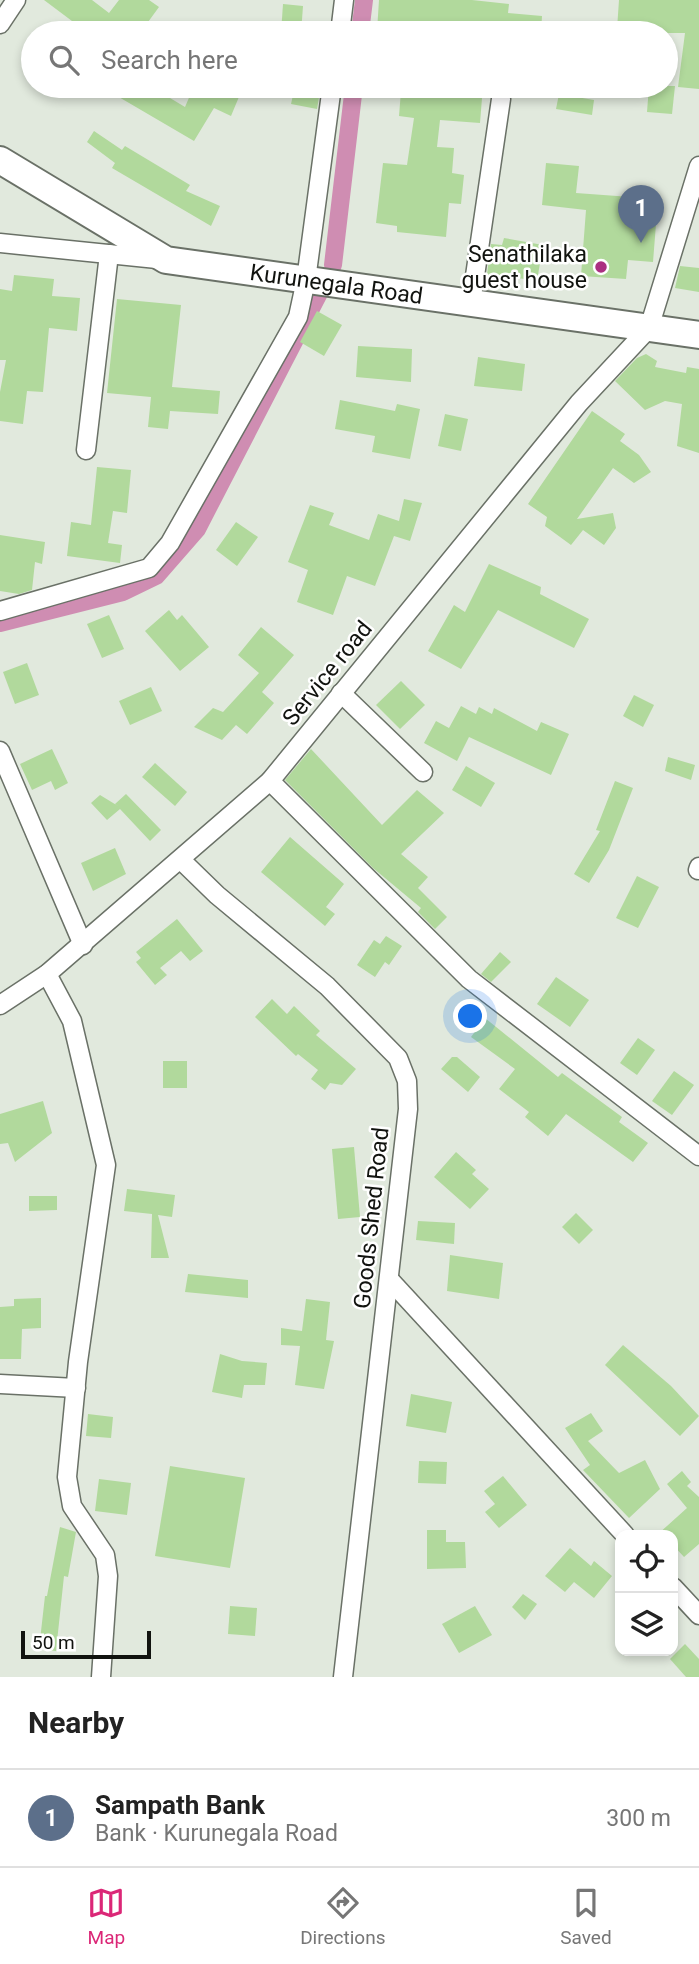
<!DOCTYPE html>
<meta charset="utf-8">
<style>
:root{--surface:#fff;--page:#f2f2f2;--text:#222;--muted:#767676;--line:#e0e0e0;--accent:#db2777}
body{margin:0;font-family:Roboto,sans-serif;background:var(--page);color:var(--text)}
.controls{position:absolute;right:21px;bottom:21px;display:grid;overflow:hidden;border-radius:14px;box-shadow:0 4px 10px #0003}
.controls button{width:63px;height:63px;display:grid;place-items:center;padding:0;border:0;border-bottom:2px solid var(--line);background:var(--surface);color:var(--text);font:35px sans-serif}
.scale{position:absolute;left:21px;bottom:18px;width:130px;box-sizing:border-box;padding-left:7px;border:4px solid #11130f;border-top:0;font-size:19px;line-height:24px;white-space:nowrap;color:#11130f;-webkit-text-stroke:5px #fff;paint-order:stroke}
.you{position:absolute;left:471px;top:1017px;width:24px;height:24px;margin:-18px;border:5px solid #fff;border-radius:50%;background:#1a73e8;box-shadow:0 0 0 10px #1a73e833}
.badge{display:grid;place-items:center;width:46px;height:46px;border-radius:50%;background:var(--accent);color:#fff;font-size:23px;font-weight:700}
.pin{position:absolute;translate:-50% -58px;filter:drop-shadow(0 2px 4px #0008)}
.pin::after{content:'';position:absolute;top:37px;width:24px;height:21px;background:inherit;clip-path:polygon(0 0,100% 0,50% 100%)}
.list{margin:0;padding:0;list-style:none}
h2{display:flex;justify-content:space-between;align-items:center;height:91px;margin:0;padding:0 28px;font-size:30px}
h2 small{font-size:23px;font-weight:400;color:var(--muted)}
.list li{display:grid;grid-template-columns:46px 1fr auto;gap:21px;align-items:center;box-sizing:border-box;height:98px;padding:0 28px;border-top:2px solid var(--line)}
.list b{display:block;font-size:26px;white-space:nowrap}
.list p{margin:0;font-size:23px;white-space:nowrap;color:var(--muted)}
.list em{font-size:23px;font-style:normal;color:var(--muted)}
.icon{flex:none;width:38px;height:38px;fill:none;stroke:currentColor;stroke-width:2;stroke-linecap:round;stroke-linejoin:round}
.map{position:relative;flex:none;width:699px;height:1677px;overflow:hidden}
.search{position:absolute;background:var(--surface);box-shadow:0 4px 10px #0003;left:21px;right:21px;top:21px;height:77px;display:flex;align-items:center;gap:18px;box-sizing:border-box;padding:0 24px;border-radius:38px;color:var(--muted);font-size:26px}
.sheet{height:189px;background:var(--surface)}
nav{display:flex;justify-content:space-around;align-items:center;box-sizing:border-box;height:98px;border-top:2px solid var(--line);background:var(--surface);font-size:19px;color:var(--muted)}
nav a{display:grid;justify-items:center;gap:4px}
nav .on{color:var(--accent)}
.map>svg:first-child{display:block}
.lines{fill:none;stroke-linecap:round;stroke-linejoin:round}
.canal{stroke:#cf8db2;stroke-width:18}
.building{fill:#b1d99c}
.minor-casing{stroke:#6a7167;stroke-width:21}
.highway-casing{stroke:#6a7167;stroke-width:30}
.minor{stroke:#fff;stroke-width:18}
.highway{stroke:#fff;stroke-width:26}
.poi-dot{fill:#ab2f81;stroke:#fff;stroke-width:2.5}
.labels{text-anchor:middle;stroke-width:5;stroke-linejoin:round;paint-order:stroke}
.poi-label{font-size:23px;fill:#11130f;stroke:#fff;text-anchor:end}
.street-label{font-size:23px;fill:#11130f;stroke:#fff}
</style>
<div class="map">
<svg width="699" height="1677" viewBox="0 0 699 1677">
<rect width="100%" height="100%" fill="#e1e9dd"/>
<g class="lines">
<g class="canal">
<path d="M360 33 364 0"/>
<path d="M333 265 354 86"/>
<path d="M0 623 123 592 156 576 197 529 319 293"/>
</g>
</g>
<g class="building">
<path d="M44 0H92L109 13 119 0H149L159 7 140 33H88Z"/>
<path d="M379 0H472L509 4 508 13 542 16 541 33 377 31Z"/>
<path d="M619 0H699V89L678 87 685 33H633L634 30 617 29Z"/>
<path d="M283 4 303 6 301 33H281Z"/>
<path d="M100 86H150L185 107 194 86H228L241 92 231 116 214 108 194 141Z"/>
<path d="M295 86H321L317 109 291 104Z"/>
<path d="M649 86H675L672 114 647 112Z"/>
<path d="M401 91 482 98 480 123 440 120 437 147 454 148 452 173 464 175 461 204 449 203 446 237 397 232V226L376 223 383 163 407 165 414 118 399 116Z"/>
<path d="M559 94 594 100 592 115 556 109Z"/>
<path d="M94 131 122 150 125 146 190 185 186 191 220 206 211 226 112 168 115 163 87 142Z"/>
<path d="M546 163 579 166 576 193 658 199 653 262 628 260 626 279 581 276 586 210 542 205Z"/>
<path d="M504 238 543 245 537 281 493 274 491 283 486 282 491 244 502 245Z"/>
<path d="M680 266 699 268V292L675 288Z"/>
<path d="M14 275 54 279 52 296 80 298 77 331 49 328 43 392 27 391 23 424 0 421V392L6 360H0V289L12 291Z"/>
<path d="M117 299 181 305 172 387 220 391 218 414 170 411 168 429 148 427 151 397 107 393Z"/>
<path d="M317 311 342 325 324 356 300 342Z"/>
<path d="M358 346 412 349 411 382 356 377Z"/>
<path d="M646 354 657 361 655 367 686 373 687 367 699 369V453L677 446 682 404 665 401 645 410 615 381 637 358Z"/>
<path d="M478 357 525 364 522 391 474 386Z"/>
<path d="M340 400 395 411 397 404 420 409 410 459 372 452 375 436 335 429Z"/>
<path d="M592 411 625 434 620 441 639 455 651 472 634 483 613 468 577 519 613 513 616 528 604 545 583 530 571 545 545 526 547 517 528 504Z"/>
<path d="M445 414 468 419 461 451 438 446Z"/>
<path d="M97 467 131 470 127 513 113 511 108 543 122 545 120 563 67 556 71 522 91 525Z"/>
<path d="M404 499 422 503 410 541 394 536 375 586 347 576 333 615 297 602 308 570 288 562 310 505 334 513 329 525 369 540 378 514 399 521Z"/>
<path d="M236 522 258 537 237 566 216 550Z"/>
<path d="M0 535 45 542 42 564 35 562 32 590 19 594 0 591Z"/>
<path d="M489 564 541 587 540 594 589 619 574 648 498 610 461 669 428 651 454 605 465 612Z"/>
<path d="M169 610 177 620 182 615 209 647 180 671 145 631Z"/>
<path d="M109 615 124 649 102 658 87 624Z"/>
<path d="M261 627 294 655 262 692 274 703 247 734 236 725 222 740 194 727 213 708 223 712 259 673 238 655Z"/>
<path d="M27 663 39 695 15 704 3 672Z"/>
<path d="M401 681 425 705 400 729 376 705Z"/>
<path d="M151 687 162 711 130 725 119 701Z"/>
<path d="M634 695 654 705 643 727 623 716Z"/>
<path d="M461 706 476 714 479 707 492 714 494 708 537 731 541 722 569 734 551 775 469 737 457 761 424 743 436 721 449 728Z"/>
<path d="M52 749 68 783 55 790 51 781 32 790 20 764Z"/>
<path d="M311 749 382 825 417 790 444 813 401 854 428 877 418 888 447 917 435 929 418 912 421 908 373 868 285 780Z"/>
<path d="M668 757 695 765 691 780 665 771Z"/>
<path d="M155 763 187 792 175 806 142 777Z"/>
<path d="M466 766 495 783 481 807 452 790Z"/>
<path d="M615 781 633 788 609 850 589 883 574 874 600 831 596 830Z"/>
<path d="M126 794 161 830 150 841 120 809 107 820 91 803 100 795 118 806 115 804Z"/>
<path d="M290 837 344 884 326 907 335 914 325 926 261 872Z"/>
<path d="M115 848 126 874 93 891 81 863Z"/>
<path d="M637 876 659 887 638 928 616 918Z"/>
<path d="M177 919 203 951 190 961 181 951 160 968 167 975 155 985 136 962 141 958 136 952Z"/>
<path d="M386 936 402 946 389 965 385 962 375 977 357 965 374 940 380 944Z"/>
<path d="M500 952 511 962 491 982 481 974Z"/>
<path d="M556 977 589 1000 570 1027 537 1004Z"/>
<path d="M272 999 287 1014 294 1006 320 1031 316 1035 356 1069 342 1085 330 1083 325 1090 311 1079 318 1070 298 1054 296 1056 255 1017Z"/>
<path d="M485 1018 558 1077 562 1073 622 1117 619 1122 648 1143 633 1162 566 1114 548 1136 525 1117 529 1112 499 1089 515 1069 471 1037Z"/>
<path d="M638 1038 655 1050 637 1075 620 1063Z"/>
<path d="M452 1057H457L480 1077 468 1092 441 1069Z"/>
<rect x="163" y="1061" width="24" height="27"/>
<path d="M674 1071 694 1085 672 1115 652 1101Z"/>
<path d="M43 1101 52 1133 15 1162 8 1143 0 1144V1114Z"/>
<path d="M354 1147 360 1217 338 1219 332 1149Z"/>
<path d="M456 1152 476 1170 472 1174 489 1189 470 1209 434 1177Z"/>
<path d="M127 1189 175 1195 172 1217 158 1215 169 1258H151L152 1214 124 1211Z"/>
<path d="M29 1196H57V1210L29 1211Z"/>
<path d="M576 1213 593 1230 579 1244 562 1227Z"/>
<path d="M418 1221 455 1223 454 1244 416 1240Z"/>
<path d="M450 1255 503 1263 499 1299 447 1291Z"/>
<path d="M188 1274 248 1280V1298L185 1292Z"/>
<path d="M41 1298V1328L22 1329 21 1359H0V1307L14 1306V1299Z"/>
<path d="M306 1299 330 1302 326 1340 334 1341 324 1389 295 1385 300 1346 281 1345V1328L302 1331Z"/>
<path d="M623 1345 671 1386 699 1416 680 1436 605 1365Z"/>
<path d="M220 1354 242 1361 267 1363 265 1385H244L242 1398 212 1392Z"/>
<path d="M411 1394 452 1402 446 1433 406 1426Z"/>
<path d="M591 1413 603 1431 588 1441 619 1473 645 1460 660 1489 629 1518 583 1470 590 1465 565 1428Z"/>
<path d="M88 1414 113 1417 111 1438 86 1436Z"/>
<path d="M419 1461 447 1462 446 1484 418 1483Z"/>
<path d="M170 1466 245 1478 230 1568 155 1556Z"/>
<path d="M682 1471 691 1482 687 1486 699 1497V1544L684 1557 673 1545V1535H657L687 1508 667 1484Z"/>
<path d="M503 1476 527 1505 499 1528 485 1512 495 1504 484 1491Z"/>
<path d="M99 1479 131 1483 127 1515 95 1511Z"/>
<path d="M60 1527 76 1532 68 1577 64 1576 56 1651 39 1649 45 1596H47Z"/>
<path d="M427 1530H446V1542H465L466 1568 427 1569Z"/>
<path d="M570 1548 591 1566 594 1561 612 1576 594 1598 574 1582 565 1592 545 1576Z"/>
<path d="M523 1594 537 1604 525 1620 512 1607Z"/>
<path d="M230 1606 257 1608 255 1636 228 1634Z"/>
<path d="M475 1606 492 1635 459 1653 442 1624Z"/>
<path d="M685 1644 699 1659V1677H686L670 1659Z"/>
</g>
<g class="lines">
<defs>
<g id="minor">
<path d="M0 24 16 0"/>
<path d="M340 33 344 0"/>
<path d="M0 243 157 259"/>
<path d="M471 303 501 99"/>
<path d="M86 450 109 254"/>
<path d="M0 611 149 568 170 543 298 317 306 280 332 86"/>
<path d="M341 693 423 772"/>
<path d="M0 751 83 945"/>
<path d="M270 781 469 979 699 1156"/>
<path d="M181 860 217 895 327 986 398 1058 407 1081 408 1109 343 1677"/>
<path d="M698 870 699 867"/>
<path d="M47 974 72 1021 106 1165 78 1362 67 1477 72 1506 105 1555 108 1576 101 1677"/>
<path d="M0 1005 47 974 270 781 579 403 649 328 699 166"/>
<path d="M389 1279 625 1535"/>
<path d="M0 1384 76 1388"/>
<path d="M673 1587 699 1615"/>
</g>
<g id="highway">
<path id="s1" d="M0 160 166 260 699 335"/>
</g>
</defs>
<use href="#minor" class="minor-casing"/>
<use href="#highway" class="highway-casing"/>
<use href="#minor" class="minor"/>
<use href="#highway" class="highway"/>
</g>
<circle class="poi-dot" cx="601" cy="267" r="7"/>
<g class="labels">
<g class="poi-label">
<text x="587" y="262">Senathilaka<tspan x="587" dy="26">guest house</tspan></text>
</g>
<g class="street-label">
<text dy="8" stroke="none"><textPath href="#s1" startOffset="366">Kurunegala Road</textPath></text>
<text transform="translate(327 673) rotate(-51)" y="8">Service road</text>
<text transform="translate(371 1218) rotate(-84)" y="8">Goods Shed Road</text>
</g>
</g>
</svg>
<div class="controls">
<button><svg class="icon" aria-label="locate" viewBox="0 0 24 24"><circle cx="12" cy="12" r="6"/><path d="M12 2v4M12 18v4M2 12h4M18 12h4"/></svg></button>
<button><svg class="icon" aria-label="layers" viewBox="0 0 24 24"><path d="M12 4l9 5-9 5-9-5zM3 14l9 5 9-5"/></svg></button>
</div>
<div class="scale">50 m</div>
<div class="you"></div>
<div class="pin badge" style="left:641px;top:243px;background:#5c6f8a">1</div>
<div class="search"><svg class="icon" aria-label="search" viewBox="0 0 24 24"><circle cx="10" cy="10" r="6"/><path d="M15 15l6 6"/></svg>Search here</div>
</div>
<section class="sheet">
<h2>Nearby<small></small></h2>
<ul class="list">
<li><span class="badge" style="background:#5c6f8a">1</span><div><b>Sampath Bank</b><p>Bank · Kurunegala Road</p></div><em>300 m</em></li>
</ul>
</section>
<nav>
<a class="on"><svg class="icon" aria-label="map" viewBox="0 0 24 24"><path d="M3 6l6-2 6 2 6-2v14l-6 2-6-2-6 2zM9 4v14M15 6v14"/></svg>Map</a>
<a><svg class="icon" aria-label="directions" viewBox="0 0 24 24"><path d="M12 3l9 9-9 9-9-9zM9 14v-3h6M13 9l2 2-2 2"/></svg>Directions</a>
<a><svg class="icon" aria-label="saved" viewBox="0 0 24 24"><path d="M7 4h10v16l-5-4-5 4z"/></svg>Saved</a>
</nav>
